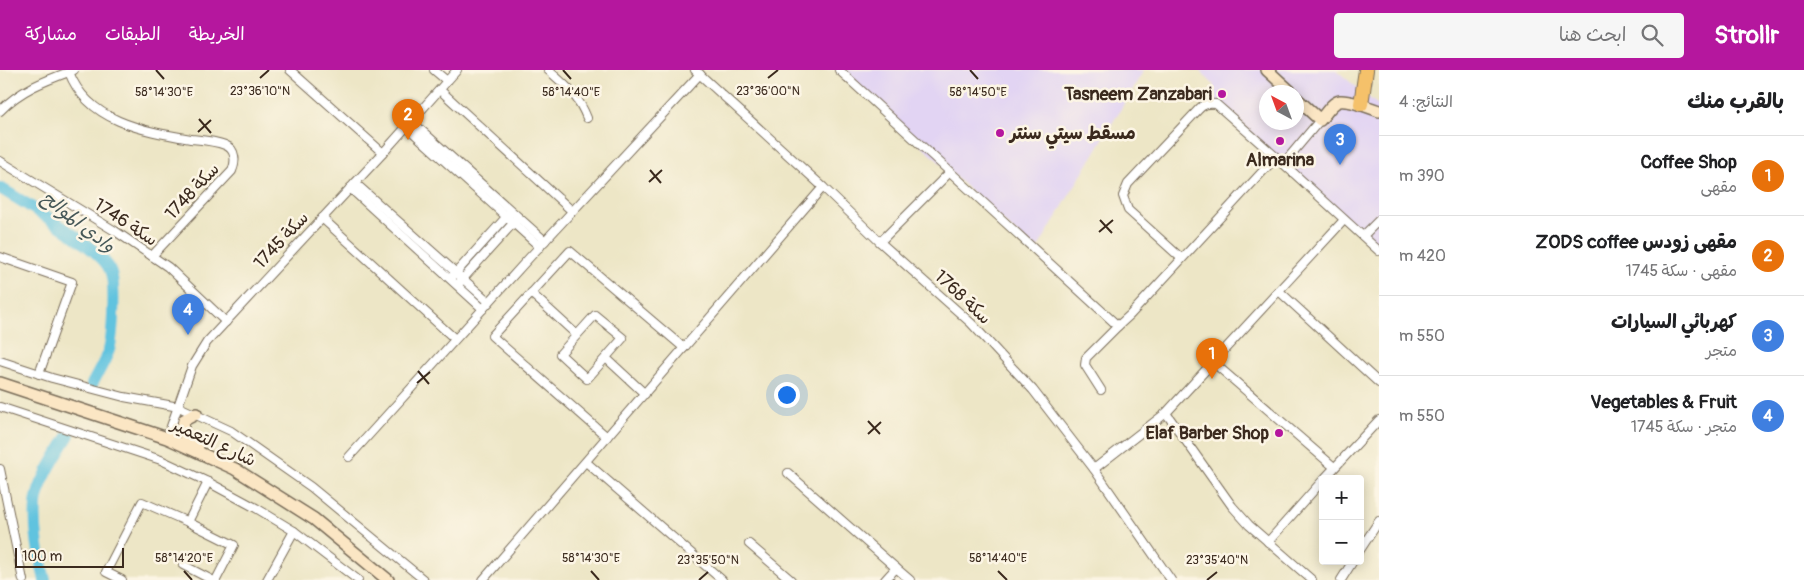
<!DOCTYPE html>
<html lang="ar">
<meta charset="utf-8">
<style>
:root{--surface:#fff;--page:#f6f6f6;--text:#202124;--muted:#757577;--line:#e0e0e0;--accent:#b5179e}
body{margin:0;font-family:Pangolin,"Playpen Sans Arabic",sans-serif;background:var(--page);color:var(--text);direction:rtl}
.controls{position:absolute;right:15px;bottom:15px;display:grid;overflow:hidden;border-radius:5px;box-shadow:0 2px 12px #0003}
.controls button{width:45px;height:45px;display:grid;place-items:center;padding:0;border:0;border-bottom:1px solid var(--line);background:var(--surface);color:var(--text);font:25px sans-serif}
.compass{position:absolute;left:1259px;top:15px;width:45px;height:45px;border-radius:50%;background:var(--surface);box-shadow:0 2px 12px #0003;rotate:319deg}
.scale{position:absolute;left:15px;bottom:12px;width:109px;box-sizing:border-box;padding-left:5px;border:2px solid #3b2a1e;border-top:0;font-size:14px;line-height:18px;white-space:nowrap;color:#3b2a1e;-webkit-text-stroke:4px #fcf5e5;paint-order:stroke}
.you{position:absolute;left:786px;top:324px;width:18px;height:18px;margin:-12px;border:4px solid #fff;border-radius:50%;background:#1a73e8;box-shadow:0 0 0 8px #1a73e833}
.badge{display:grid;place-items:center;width:32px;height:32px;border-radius:50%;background:var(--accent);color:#fff;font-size:16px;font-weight:700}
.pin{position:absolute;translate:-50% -41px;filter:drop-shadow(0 1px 2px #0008)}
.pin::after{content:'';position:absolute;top:26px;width:18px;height:15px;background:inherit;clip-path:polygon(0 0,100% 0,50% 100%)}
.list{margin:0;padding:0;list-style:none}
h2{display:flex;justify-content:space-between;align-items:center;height:65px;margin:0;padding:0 20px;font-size:21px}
h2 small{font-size:16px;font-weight:400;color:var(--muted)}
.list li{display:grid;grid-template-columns:32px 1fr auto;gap:15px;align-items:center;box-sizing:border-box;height:80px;padding:0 20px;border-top:1px solid var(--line)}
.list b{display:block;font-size:19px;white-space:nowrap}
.list p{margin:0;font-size:16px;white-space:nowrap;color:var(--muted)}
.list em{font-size:16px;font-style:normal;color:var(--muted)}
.icon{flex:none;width:28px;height:28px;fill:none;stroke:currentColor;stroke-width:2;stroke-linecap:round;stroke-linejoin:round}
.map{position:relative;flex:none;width:1379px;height:510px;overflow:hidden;direction:ltr}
header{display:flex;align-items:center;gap:30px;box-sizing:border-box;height:70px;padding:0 25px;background:var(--accent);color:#fff}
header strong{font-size:24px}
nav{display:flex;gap:28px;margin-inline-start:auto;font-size:18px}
.search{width:350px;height:45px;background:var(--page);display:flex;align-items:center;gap:12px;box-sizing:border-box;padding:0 18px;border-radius:5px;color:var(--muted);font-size:19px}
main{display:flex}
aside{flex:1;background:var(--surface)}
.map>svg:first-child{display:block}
.built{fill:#e2d4f3;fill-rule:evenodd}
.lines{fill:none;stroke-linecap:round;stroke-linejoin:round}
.river{stroke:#60c3df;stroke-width:12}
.street-casing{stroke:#796c59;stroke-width:10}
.secondary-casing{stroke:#796c59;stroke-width:14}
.highway-casing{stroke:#796c59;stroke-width:16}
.street{stroke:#fff;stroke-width:8}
.secondary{stroke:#fbe6c4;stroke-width:11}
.highway{stroke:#f5c16b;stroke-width:14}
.ticks{fill:none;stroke:#3b2a1e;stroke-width:2}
.poi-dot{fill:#b5179e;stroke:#fcf5e5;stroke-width:2}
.labels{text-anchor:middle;stroke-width:5;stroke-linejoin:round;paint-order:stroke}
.poi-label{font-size:18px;font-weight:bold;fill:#3b2a1e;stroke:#fcf5e5;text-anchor:end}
.street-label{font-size:18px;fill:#3b2a1e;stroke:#fcf5e5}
.water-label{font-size:19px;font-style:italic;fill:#465858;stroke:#fcf5e5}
.ticks-label{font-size:12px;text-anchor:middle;fill:#3b2a1e;stroke:#fcf5e5;stroke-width:5;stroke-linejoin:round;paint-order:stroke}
</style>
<header>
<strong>Strollr</strong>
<div class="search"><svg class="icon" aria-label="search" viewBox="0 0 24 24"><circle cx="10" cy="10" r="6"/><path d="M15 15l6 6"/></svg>ابحث هنا</div>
<nav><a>الخريطة</a><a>الطبقات</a><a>مشاركة</a></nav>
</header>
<main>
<aside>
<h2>بالقرب منك<small>النتائج: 4</small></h2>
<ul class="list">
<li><span class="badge" style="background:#e8710a">1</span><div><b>Coffee Shop</b><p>مقهى</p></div><em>390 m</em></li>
<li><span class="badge" style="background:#e8710a">2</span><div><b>مقهى زودس ZODS coffee</b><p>مقهى · سكة 1745</p></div><em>420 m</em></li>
<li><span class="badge" style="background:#3f7fe0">3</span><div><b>كهربائي السيارات</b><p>متجر</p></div><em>550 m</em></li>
<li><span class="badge" style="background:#3f7fe0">4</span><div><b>Vegetables &amp; Fruit</b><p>متجر · سكة 1745</p></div><em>550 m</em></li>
</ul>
</aside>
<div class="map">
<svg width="1379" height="510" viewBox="0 0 1379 510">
<rect width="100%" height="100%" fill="#fcf5e5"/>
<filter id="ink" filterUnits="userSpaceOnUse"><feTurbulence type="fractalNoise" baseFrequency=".02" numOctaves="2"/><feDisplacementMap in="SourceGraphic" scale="10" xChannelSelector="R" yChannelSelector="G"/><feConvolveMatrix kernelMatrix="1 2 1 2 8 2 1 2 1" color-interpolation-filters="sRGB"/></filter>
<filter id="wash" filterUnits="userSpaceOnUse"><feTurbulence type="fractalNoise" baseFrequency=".0096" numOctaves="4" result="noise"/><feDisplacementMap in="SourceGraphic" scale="20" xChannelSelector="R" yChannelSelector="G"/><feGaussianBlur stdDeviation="1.12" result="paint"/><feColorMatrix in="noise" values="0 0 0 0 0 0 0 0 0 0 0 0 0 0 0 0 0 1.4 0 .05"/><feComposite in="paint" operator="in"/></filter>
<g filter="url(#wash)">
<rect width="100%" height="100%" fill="#ede6c6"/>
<g class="built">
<path d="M839 0H1144L1036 181Z"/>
<path d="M1199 0H1336L1379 36V181L1276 87 1206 27 1214 15ZM1266 22H1296V52H1266Z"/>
</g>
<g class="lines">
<g class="river">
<path d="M0 118C22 131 102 179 110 200 116 213 113 265 109 280 105 291 98 303 92 314"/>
<path d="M45 510C39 485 34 460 36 434 38 412 58 383 69 365"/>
</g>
</g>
</g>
<g filter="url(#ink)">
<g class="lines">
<defs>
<g id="street">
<path d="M290 0 383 83"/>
<path d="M434 0 447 11"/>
<path d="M548 0C566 16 578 25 587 48"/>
<path d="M695 0 823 117 880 172 971 253 1033 320 1094 399 1171 510"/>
<path d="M839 0 1118 256 1130 245 1276 87"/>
<path d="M69 2C88 52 144 61 191 69 201 70 215 71 225 75 236 79 236 92 232 101L152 186"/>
<path d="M440 20 572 141"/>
<path d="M0 41C21 19 47 10 74 0"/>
<path d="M411 51 545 171"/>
<path d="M407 57 540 177"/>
<path d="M0 91 115 161 168 197 226 252"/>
<path d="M1283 94 1320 50"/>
<path d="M355 113 489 232"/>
<path d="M350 118 483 239"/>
<path d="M322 148 455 269"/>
<path d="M1363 166 1379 150"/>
<path d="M880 172 950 102"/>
<path d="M0 187 72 212 39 304"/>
<path d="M1181 188 1128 140 1123 126 1128 114 1198 40C1203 34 1208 33 1216 34L1276 87 1379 181"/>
<path d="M453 206 509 144"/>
<path d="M460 212 516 150"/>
<path d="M1279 221 1379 313"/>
<path d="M531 223 577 265 595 245 623 268 587 309 560 284 577 265"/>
<path d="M606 288 645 324"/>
<path d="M0 291 52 308 124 327 179 337 231 361 311 417 424 510"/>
<path d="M1214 293 1334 397"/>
<path d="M1101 320 1085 295 1086 288 1118 256"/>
<path d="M0 337 161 390 208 412 256 438 294 461 358 510"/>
<path d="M1166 343 1232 436 1249 455 1312 510"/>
<path d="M607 367 492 266 570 181 684 278"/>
<path d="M167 368 192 296 207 272 383 83 457 0"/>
<path d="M349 387 529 188 700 4"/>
<path d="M586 392 722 510"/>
<path d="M0 399 23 510"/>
<path d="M1094 399 1166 343 1344 150"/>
<path d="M788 403 896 498"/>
<path d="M1324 409 1379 350"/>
<path d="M188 452 234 475 216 510"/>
<path d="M1268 472 1323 410"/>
<path d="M749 474 791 510"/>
<path d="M1360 480 1379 451"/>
<path d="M183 495 212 510"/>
<path d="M122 510 106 502 142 432 188 452 208 412"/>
<path d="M267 510 294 461"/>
<path d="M483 510 823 117"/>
<path d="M885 510 896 498 910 510"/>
<path d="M1341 510 1353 491"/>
</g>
<g id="secondary">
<path d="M1267 0 1291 22"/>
<path d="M1296 28 1320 50C1325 45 1332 32 1340 31 1348 30 1371 38 1379 41"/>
<path d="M0 313 167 368 235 399 314 449 388 510"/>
<path d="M196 344 184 350 182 360 187 369 198 377"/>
</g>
<path id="highway" d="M1361 34 1366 0"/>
</defs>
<use href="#street" class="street-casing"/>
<use href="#secondary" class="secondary-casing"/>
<use href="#highway" class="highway-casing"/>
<use href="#street" class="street"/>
<use href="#secondary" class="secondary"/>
<use href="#highway" class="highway"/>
</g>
</g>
<path class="ticks" d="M156 0 164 9M563 0 571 9M970 0 978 9M260 8 269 0M768 8 778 0M199 49 211 63M198 62 211 50M650 100 661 113M649 112 662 100M1100 150 1112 163M1099 162 1113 150M418 301 429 314M417 313 430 302M868 351 880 364M868 364 881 352M184 501 192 510M591 501 599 510M998 501 1007 510M699 510 708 502M1207 510 1217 502"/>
<g class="poi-dot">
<circle cx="1222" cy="24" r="5"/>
<circle cx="1000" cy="63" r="5"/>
<circle cx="1280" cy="71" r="5"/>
<circle cx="1279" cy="363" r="5"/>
</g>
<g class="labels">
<g class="poi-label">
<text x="1212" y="30">Tasneem Zanzabari</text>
<text x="1010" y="69" text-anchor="start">مسقط سيتي سنتر</text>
<text x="1280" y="96" text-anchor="middle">Almarina</text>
<text x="1269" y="369">Elaf Barber Shop</text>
</g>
<g class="street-label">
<text transform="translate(192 121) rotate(-47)" y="6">سكة 1748</text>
<text transform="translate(126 152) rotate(33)" y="6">سكة 1746</text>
<text transform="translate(281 170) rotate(-47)" y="6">سكة 1745</text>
<text transform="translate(963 227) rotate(43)" y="6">سكة 1768</text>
<text transform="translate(214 372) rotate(25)" y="6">شارع التعمير</text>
</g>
<g class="water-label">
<text transform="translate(79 151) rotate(38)" y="7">وادي الموالح</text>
</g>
</g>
<g class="ticks-label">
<text x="260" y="25">23°36'10"N</text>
<text x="768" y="25">23°36'00"N</text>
<text x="164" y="26">58°14'30"E</text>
<text x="571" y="26">58°14'40"E</text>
<text x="978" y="26">58°14'50"E</text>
<text x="184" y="492">58°14'20"E</text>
<text x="591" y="492">58°14'30"E</text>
<text x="998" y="492">58°14'40"E</text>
<text x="708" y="494">23°35'50"N</text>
<text x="1217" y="494">23°35'40"N</text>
</g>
</svg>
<div class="controls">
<button>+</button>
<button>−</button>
</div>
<svg class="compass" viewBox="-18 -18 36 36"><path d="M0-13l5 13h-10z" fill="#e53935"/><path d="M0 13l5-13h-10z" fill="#757577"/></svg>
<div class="scale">100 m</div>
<div class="you"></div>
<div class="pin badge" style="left:1212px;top:309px;background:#e8710a">1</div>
<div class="pin badge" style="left:408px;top:70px;background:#e8710a">2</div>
<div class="pin badge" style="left:1340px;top:95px;background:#3f7fe0">3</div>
<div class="pin badge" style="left:188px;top:265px;background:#3f7fe0">4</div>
</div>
</main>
